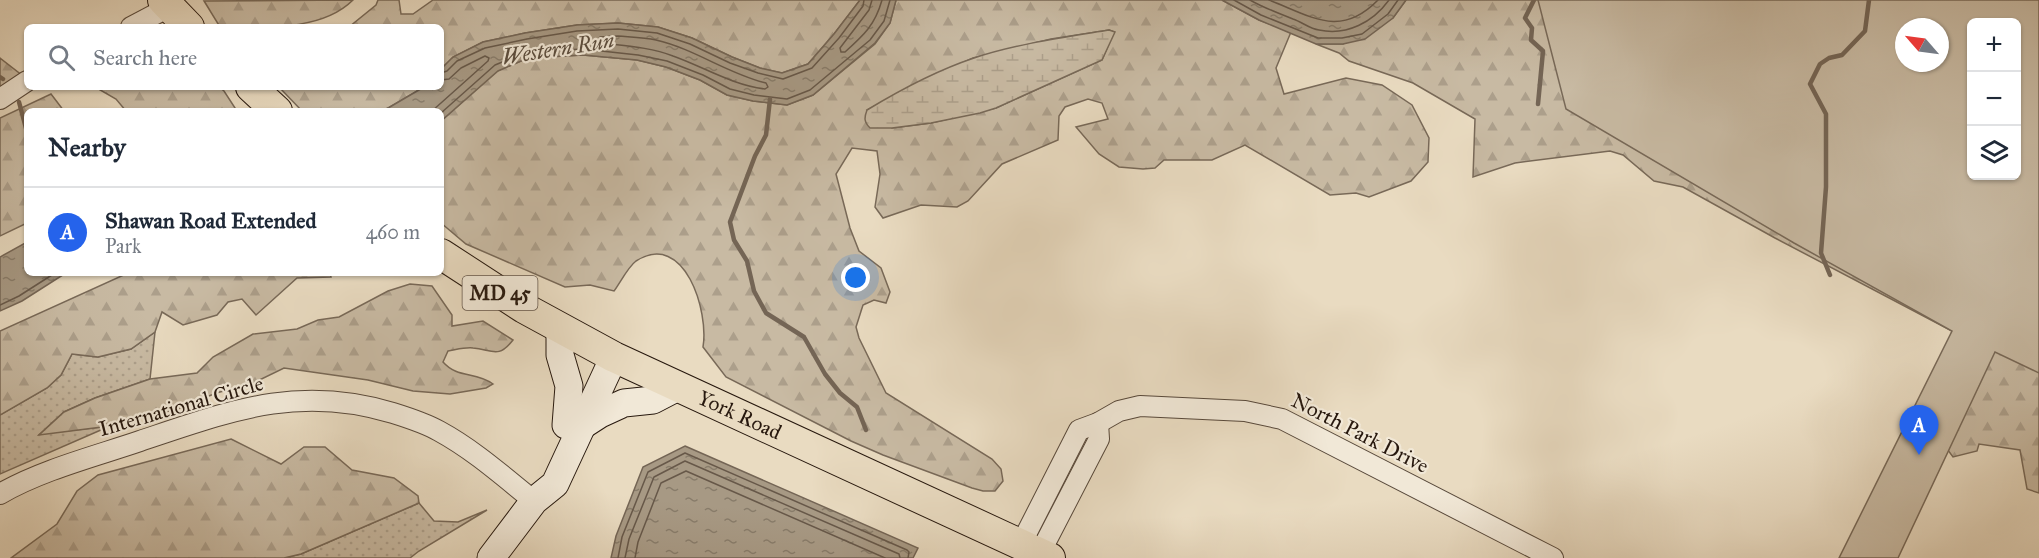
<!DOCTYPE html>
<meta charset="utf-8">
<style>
:root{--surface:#fff;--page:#f2f2f3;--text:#1f2937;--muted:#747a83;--line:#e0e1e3;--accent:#2563eb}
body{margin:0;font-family:"IM FELL Great Primer",serif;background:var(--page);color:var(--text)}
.controls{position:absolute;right:18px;top:18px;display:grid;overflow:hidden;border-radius:9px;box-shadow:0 2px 4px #0004}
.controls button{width:54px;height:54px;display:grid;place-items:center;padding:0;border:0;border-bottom:2px solid var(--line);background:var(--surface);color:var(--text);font:30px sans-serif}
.compass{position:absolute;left:1895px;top:18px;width:54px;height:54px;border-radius:50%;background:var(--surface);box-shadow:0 2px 4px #0004;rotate:298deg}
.you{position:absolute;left:856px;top:278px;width:21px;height:21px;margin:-15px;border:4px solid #fff;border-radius:50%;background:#1a73e8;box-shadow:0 0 0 9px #1a73e833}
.badge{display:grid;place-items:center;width:39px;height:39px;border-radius:50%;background:var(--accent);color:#fff;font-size:20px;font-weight:700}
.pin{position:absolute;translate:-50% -50px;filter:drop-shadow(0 2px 3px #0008)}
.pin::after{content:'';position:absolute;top:32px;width:21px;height:18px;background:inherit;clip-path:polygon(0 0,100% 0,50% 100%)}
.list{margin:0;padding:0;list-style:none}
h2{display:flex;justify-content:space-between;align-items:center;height:78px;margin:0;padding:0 24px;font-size:26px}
h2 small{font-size:20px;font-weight:400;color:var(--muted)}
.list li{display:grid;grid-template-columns:39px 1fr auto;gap:18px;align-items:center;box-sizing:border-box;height:90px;padding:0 24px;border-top:2px solid var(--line)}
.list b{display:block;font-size:22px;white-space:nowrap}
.list p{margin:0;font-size:20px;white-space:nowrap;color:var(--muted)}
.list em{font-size:20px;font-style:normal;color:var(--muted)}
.icon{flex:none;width:33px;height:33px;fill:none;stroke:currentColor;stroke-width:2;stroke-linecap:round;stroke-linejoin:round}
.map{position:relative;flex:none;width:2039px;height:558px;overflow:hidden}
.search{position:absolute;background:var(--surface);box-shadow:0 2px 4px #0004;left:24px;top:24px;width:420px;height:66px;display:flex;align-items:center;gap:15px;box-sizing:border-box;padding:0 21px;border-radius:9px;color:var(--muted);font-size:22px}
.panel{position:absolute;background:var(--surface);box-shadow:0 2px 4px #0004;left:24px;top:108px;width:420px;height:168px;border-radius:9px}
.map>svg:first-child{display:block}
.grass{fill:url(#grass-dots);stroke:#786958;stroke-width:1.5}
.forest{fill:url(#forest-firs);stroke:#786958;stroke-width:1.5;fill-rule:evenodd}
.wetland{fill:url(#wetland-marsh);stroke:#786958;stroke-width:1.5}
.park{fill:#c8baa3;stroke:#786958;stroke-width:1.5;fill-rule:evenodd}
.water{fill:url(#water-ripples);stroke:#746555;stroke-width:1.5}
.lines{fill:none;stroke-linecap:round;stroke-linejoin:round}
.shore{stroke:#675849;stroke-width:1.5}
.stream{stroke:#746555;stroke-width:4.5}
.street-casing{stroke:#58493b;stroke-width:22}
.secondary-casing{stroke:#27180e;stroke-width:29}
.primary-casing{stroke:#27180e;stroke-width:32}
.street{stroke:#f1e8d7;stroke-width:20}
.secondary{stroke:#f1e8d7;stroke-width:27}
.primary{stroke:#e9dbc1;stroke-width:30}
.labels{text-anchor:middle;stroke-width:4.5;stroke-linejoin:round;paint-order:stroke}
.shield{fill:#f1e8d7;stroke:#64564a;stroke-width:1.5}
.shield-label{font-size:20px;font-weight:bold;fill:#27180e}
.street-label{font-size:21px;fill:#27180e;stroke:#f1e8d7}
.water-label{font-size:22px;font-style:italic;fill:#5a4c3d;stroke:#f1e8d7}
</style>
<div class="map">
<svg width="2039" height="558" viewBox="0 0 2039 558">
<defs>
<pattern id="grass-dots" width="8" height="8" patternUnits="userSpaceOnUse" patternTransform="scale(1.5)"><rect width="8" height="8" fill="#c8baa3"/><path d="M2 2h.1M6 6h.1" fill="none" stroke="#ac9f8b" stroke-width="1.8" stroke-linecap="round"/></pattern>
<pattern id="forest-firs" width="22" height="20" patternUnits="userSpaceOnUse" patternTransform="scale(1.5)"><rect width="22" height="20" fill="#c8baa3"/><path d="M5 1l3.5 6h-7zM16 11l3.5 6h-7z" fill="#ac9f8b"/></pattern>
<pattern id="wetland-marsh" width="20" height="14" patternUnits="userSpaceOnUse" patternTransform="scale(1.5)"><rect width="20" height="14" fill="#c8baa3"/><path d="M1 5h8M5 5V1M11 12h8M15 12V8" fill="none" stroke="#ac9f8b"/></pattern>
<pattern id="water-ripples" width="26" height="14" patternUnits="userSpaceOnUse" patternTransform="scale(1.5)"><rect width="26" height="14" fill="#a79984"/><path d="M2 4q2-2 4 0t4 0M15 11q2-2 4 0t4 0" fill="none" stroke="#887c6a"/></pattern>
</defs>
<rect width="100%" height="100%" fill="#e9dbc1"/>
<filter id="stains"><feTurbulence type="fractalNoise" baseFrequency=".00333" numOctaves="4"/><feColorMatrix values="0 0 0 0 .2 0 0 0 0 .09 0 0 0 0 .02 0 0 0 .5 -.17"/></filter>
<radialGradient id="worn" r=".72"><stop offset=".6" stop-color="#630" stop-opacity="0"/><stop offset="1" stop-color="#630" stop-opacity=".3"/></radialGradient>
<g class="grass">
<path d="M155 332 150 379 95 398 64 412 40 434 110 426 0 474V415L47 388 61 375 72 354 98 357 131 349Z"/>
<path d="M419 503 434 521 458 522 487 510 419 551 410 558H284L301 554Z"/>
</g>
<g class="forest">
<path d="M353 0C321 32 262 27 220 27L204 1Z"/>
<path d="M378 0H399L401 14H413L433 0H860L834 34 808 64 782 73 760 68 732 57 692 38 658 27 618 23 577 25 525 33 483 42 453 57 441 69V27H349L376 5Z"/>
<path d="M896 0H1222L1259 20 1291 32 1276 68 1284 94 1346 78 1382 85 1412 105 1429 138 1428 162 1411 181 1369 197 1356 193 1330 195 1245 145 1212 160H1164L1155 168 1143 169 1119 167 1099 154 1076 127 1108 119 1102 103 1088 99 1065 107 1059 116 1058 140 1002 164 968 201 957 207 921 205 883 218 875 207 880 174 877 151 852 148 836 174 850 228 859 251 881 268 890 292 886 303 874 300 863 305 856 327 859 338 886 393 992 459 1001 469 1003 481 995 491H983L972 488 883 455 851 441 726 377 703 347C709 312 685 230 636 261 628 267 620 283 614 291L590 285 565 287 466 244 441 223V121L497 71 528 58 583 55 637 60 666 67 700 80 727 95 753 101 787 105 813 95 875 44 890 23ZM1109 30 1114 32 1102 60 996 108 931 123 892 128 867 110 924 80 973 58 1051 39Z"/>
<path d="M1406 0H2039V493L2027 489 2020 450 1979 444 1977 451 1953 457 1930 426 1952 331 1775 238 1683 187 1654 181 1623 155 1610 151 1515 163 1473 177 1475 119 1413 83 1349 61 1339 53 1316 44H1343L1393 18ZM1972 22H2016V176H1972ZM1904 27H1940V63H1904Z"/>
<path d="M0 58 23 76 0 92Z"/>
<path d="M95 87H219L224 91 237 111H126L116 99Z"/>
<path d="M279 87H424L383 111H302Z"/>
<path d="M51 94 64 111H27V223L0 236V118Z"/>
<path d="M128 273H330L331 277 297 278 256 315 242 299 228 302 217 315 183 325 162 312 155 332 131 349 98 357 72 354 61 375 47 388 0 415V331Z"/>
<path d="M410 284 432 286 452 315V326L483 321 513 340C498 359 493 350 473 348 465 347 455 350 448 351L443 362C458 379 475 371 493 384L486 388 450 394 413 391 368 380 284 368 251 384 216 393 181 408 110 426 39 435 64 412 95 398 150 379 197 373 213 357 253 334 297 329 318 320 339 317 388 291Z"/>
<path d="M231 439 281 464 304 447H325L352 470 394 478 418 496 419 503 301 554 284 558H11L57 524 77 491 98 475Z"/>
</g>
<path class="wetland" d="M1109 30 1115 32 1102 60 996 108 980 113 931 123 892 128H870C864 122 864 118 867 110 900 90 938 70 974 58 1015 44 1066 37 1109 30Z"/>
<path class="park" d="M1538 0H2039V373L1995 352 1898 558H1839L1952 331 1794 243 1566 109ZM1972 22H2016V176H1972ZM1904 27H1940V63H1904Z"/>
<g class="water">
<path d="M860 0H896L890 23 875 43 813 95 787 105 753 101 727 95 700 80 666 67 637 60 583 55 528 58 498 71 441 121V111H383L424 87H441V69L453 57 483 42 525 33 577 25 618 23 658 27 692 38 732 57 760 68 782 73 808 64 834 34Z"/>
<path d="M1222 0H1406L1393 18 1365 39 1343 44H1316L1259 20Z"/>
<path d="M27 242V273H66L22 301 0 311V257Z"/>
<path d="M685 446 918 548 913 558H611L616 536 643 467Z"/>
</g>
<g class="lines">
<g class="shore">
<path d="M872 0 869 10 840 48 841 52H845C864 35 875 25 882 0"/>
<path d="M1234 0 1261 15 1318 38H1342L1362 34 1388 14 1398 0"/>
<path d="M1250 0C1264 8 1278 13 1293 19 1302 22 1310 29 1319 30 1347 36 1373 22 1389 0"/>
<path d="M1269 0C1311 16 1340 39 1378 0"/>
<path d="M618 36C630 37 644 37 656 40 695 49 728 74 766 83L768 87 765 89C732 85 704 67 673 56 650 47 625 46 600 43L597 41 600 37Z"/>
<path d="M441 73 447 71 457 61 485 48 527 39 577 31 618 29 657 33 690 44 730 63 758 73 783 79 812 68 839 38 863 6 864 0"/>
<path d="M432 111 488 61 489 58 485 56 461 68 449 79 441 80"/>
<path d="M441 113 495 65 527 52 583 49 638 55 667 61 703 75 730 89 754 95 787 99 810 90 870 40 884 21 890 0"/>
<path d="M0 305 19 296 55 273"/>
<path d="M618 558 622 537 648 472 685 453 907 550 909 552 908 558"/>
<path d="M625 558 629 539 654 477 685 461 899 554 900 558"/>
<path d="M635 558 638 542 661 483 686 471 885 558"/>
</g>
<g class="stream">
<path d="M1534 0 1525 18 1532 28 1531 40 1543 51 1538 104"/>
<path d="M0 77 3 79"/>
<path d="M770 99 766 135 755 156 730 222 734 240 747 261 754 291 766 313 804 337 825 374 840 393 857 407 866 430"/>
<path d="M19 102 27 132"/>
<path d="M27 152V158"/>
<path d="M1830 275 1821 253 1826 187V114L1810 84 1820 64 1829 58 1842 55 1865 31 1869 0"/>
</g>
<defs>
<g id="street">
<path d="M131 27 169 7"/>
<path d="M0 99 27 81"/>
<path d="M0 494C41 470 96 456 140 441 230 411 298 384 393 413 409 418 425 423 439 431 474 450 504 477 534 501"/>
<path d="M1021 544 1079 430 1098 423 1119 411 1140 406 1245 411 1282 419 1553 558"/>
<path d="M1040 553 1099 439 1098 423"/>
</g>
<g id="secondary">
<path d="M560 329V355L569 386 566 425"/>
<path d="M583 425 600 414 624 403 653 400 678 387"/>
<path d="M491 558 534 501 555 484 614 357"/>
</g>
<g id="primary">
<path d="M163 0 189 27"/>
<path d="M251 87 277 111"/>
<path id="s1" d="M441 254 524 308 614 357 1050 558"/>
</g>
</defs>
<use href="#street" class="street-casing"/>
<use href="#secondary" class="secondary-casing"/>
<use href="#primary" class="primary-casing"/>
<use href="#street" class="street"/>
<use href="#secondary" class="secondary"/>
<use href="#primary" class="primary"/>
</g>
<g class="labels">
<rect class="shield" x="462.5" y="276" width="75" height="34" rx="4.5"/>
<g class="shield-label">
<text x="500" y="300">MD 45</text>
</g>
<g class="street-label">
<text transform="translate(181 406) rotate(-16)" y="7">International Circle</text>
<text dy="7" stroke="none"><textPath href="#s1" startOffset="340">York Road</textPath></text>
<text transform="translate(1360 433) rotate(27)" y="7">North Park Drive</text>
</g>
<g class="water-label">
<text transform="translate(558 48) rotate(-9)" y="8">Western Run</text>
</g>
</g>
<rect width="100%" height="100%" filter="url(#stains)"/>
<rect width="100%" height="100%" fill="url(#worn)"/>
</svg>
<div class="controls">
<button>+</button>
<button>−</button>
<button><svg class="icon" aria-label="layers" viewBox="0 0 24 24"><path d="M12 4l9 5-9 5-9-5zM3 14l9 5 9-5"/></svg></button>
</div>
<svg class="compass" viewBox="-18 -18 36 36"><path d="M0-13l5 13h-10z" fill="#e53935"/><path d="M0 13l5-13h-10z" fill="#747a83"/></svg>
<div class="you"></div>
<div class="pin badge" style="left:1919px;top:455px">A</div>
<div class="search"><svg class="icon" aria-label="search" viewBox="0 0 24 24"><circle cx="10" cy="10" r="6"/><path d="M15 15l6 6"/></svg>Search here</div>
<section class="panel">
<h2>Nearby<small></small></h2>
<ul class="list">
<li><span class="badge">A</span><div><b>Shawan Road Extended</b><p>Park</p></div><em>460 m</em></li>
</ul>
</section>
</div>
